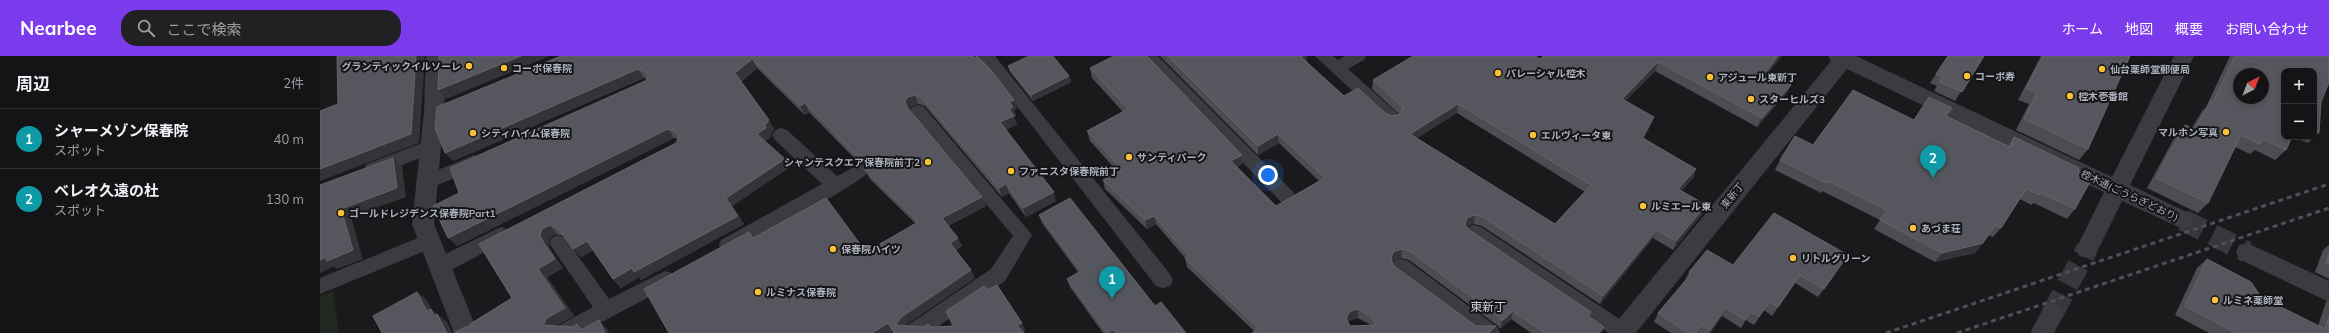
<!DOCTYPE html>
<html lang="ja">
<meta charset="utf-8">
<style>
:root{--surface:#141416;--page:#212123;--text:#f1f3f6;--muted:#9d9ea1;--line:#333335;--accent:#7c3aed}
body{margin:0;font-family:Mulish,"Noto Sans JP",sans-serif;background:var(--page);color:var(--text)}
.controls{position:absolute;right:12px;top:12px;display:grid;overflow:hidden;border-radius:8px;box-shadow:0 2px 6px #0003}
.controls button{width:36px;height:36px;display:grid;place-items:center;padding:0;border:0;border-bottom:1px solid var(--line);background:var(--surface);color:var(--text);font:20px sans-serif}
.compass{position:absolute;left:1913px;top:12px;width:36px;height:36px;border-radius:50%;background:var(--surface);box-shadow:0 2px 6px #0003;rotate:42deg}
.you{position:absolute;left:948px;top:119px;width:14px;height:14px;margin:-10px;border:3px solid #fff;border-radius:50%;background:#1a73e8;box-shadow:0 0 0 6px #1a73e833}
.badge{display:grid;place-items:center;width:26px;height:26px;border-radius:50%;background:var(--accent);color:#fff;font-size:13px;font-weight:700}
.pin{position:absolute;translate:-50% -33px;filter:drop-shadow(0 1px 2px #0008)}
.pin::after{content:'';position:absolute;top:21px;width:14px;height:12px;background:inherit;clip-path:polygon(0 0,100% 0,50% 100%)}
.list{margin:0;padding:0;list-style:none}
h2{display:flex;justify-content:space-between;align-items:center;height:52px;margin:0;padding:0 16px;font-size:17px}
h2 small{font-size:13px;font-weight:400;color:var(--muted)}
.list li{display:grid;grid-template-columns:26px 1fr auto;gap:12px;align-items:center;box-sizing:border-box;height:60px;padding:0 16px;border-top:1px solid var(--line)}
.list b{display:block;font-size:15px;white-space:nowrap}
.list p{margin:0;font-size:13px;white-space:nowrap;color:var(--muted)}
.list em{font-size:13px;font-style:normal;color:var(--muted)}
.icon{flex:none;width:22px;height:22px;fill:none;stroke:currentColor;stroke-width:2;stroke-linecap:round;stroke-linejoin:round}
.map{position:relative;flex:none;width:2009px;height:277px;overflow:hidden}
header{display:flex;align-items:center;gap:24px;box-sizing:border-box;height:56px;padding:0 20px;background:var(--accent);color:#fff}
header strong{font-size:19px}
nav{display:flex;gap:22px;margin-inline-start:auto;font-size:14px}
.search{width:280px;height:36px;background:var(--page);display:flex;align-items:center;gap:10px;box-sizing:border-box;padding:0 14px;border-radius:16px;color:var(--muted);font-size:15px}
main{display:flex}
aside{flex:1;background:var(--surface)}
.map>svg:first-child{display:block}
.green{fill:#202821}
.lines{fill:none;stroke-linecap:round;stroke-linejoin:round}
.minor-tunnel{stroke:#37383d;stroke-width:22;stroke-dasharray:22 11;stroke-linecap:butt}
.service{fill:#3b3c42;fill-rule:evenodd}
.minor{fill:#3b3c42;fill-rule:evenodd}
.rail{stroke:#4e5057;stroke-width:3;stroke-dasharray:5 4;stroke-linecap:butt}
.wall{fill:#4b4d52;fill-rule:evenodd}
.shaded-wall{fill:#333438}
.building{fill:#56575e;stroke:#63656c;fill-rule:evenodd}
.poi-dot{fill:#fbc134;stroke:#151518;stroke-width:1.5}
.labels{text-anchor:middle;stroke-width:4;stroke-linejoin:round;paint-order:stroke}
.poi-label{font-size:10px;font-weight:bold;fill:#acb1bd;stroke:#151518;text-anchor:start}
.street-label{font-size:10px;fill:#acb1bd;stroke:#151518}
.quarter-label{font-size:12px;fill:#ced0d8;stroke:#151518}
</style>
<header>
<strong>Nearbee</strong>
<div class="search"><svg class="icon" aria-label="search" viewBox="0 0 24 24"><circle cx="10" cy="10" r="6"/><path d="M15 15l6 6"/></svg>ここで検索</div>
<nav><a>ホーム</a><a>地図</a><a>概要</a><a>お問い合わせ</a></nav>
</header>
<main>
<aside>
<h2>周辺<small>2件</small></h2>
<ul class="list">
<li><span class="badge" style="background:#0f9aa8">1</span><div><b>シャーメゾン保春院</b><p>スポット</p></div><em>40 m</em></li>
<li><span class="badge" style="background:#0f9aa8">2</span><div><b>ベレオ久遠の杜</b><p>スポット</p></div><em>130 m</em></li>
</ul>
</aside>
<div class="map">
<svg width="2009" height="277" viewBox="0 0 2009 277">
<rect width="100%" height="100%" fill="#1a1a1d"/>
<path class="green" d="M13 235 19 277H0V240Z"/>
<g class="lines">
<g class="minor-tunnel">
<path d="M1863 164 1927 196"/>
<path d="M1732 258 1767 193"/>
</g>
<g class="service">
<path d="M658 0H675L850 218 853 224 850 230 843 232 836 230Z"/>
<path d="M820 0H838L973 136 976 141 973 146 967 148 961 146Z"/>
<path d="M995 0H1013L1018 4 1025 0H1046L1044 4 1028 13 1078 58 1081 62 1078 66 1072 68 1066 66Z"/>
<path d="M598 49 604 51 712 179 685 225 608 277H582L585 271 671 213 693 180 592 59 590 55 592 51Z"/>
<path d="M461 72 467 74 517 120 540 108 546 110 549 115C543 127 435 183 415 194L408 197 401 194 399 189 401 184 502 128 455 84 452 79 455 74Z"/>
<path d="M110 84 116 86 119 91 116 96 53 120 47 118 44 113 47 108Z"/>
<path d="M154 99 160 101 163 106 160 111 113 131 107 133 101 131 98 126 101 121Z"/>
<path d="M1154 169 1161 171 1310 270 1312 277H1289L1147 181 1145 176 1147 171Z"/>
<path d="M181 171 188 174 190 179 188 184 127 216 120 218 113 216 111 210 113 204Z"/>
<path d="M110 177 117 180 119 185 117 190 0 238V222Z"/>
<path d="M238 179 245 182 289 243 345 215 352 217 355 223 352 229 261 277H233L236 271 273 251 229 187 231 182Z"/>
<path d="M1081 203 1088 205 1177 271 1180 277H1155L1074 217 1072 211 1074 205Z"/>
</g>
<g class="minor">
<path d="M106 0H126L124 56 114 168 158 277H134L92 168 104 56Z"/>
<path d="M1508 0H1536L1792 121 1854 0H1874L1810 129 1871 158 1874 164 1871 170 1863 173 1802 145 1775 200 1767 202 1759 200 1756 193 1784 136 1527 13 1316 277H1290L1293 270 1511 5Z"/>
<path d="M1927 187 2009 225V246L1919 203 1916 196 1919 189Z"/>
<path d="M1732 248 1740 251 1744 258 1734 277H1710L1724 251Z"/>
</g>
<g class="rail">
<path d="M1566 277 2009 128"/>
<path d="M1637 277 2009 152"/>
</g>
</g>
<g class="wall">
<path d="M241 0H653L697 53 694 54 696 60 694 61 697 68 686 74 736 145 706 161 689 137 682 141 605 50 598 48 592 50 589 54 662 141 666 150 628 170 642 190 636 194 655 222 584 270 611 271 633 270 667 234 702 267 705 275 703 276 573 275 570 277H349L433 182 546 196 596 168 550 123 545 114 548 112 547 109 539 107 489 56 485 59 437 12 421 26 454 73 451 78V81L445 85 470 111 412 150 424 168 321 224 319 221 301 232 293 223 273 194 261 201 243 180 237 178 230 181 228 188 230 193 243 212 227 221 254 260 235 270 262 273 286 272 289 277H134L150 270 192 242 159 188 356 87 358 83 354 82 137 190 139 137 325 25 327 22H324L133 105Z"/>
<path d="M840 0H987V6L1024 40 1066 58 1073 60 1079 58 1052 33 1053 24 1220 3 1462 0 1448 17 1471 29 1466 38 1437 71 1335 15 1305 45 1330 70 1324 82 1376 113 1373 122 1361 135 1386 149 1382 158 1353 194 1333 182 1280 248 1162 170 1154 168 1146 170 1148 173 1271 256 1269 261 1279 277H1211L1191 263 1180 273 1178 270 1089 204 1081 202 1073 205 1072 206 1074 210 1156 270H1176L1175 277H932L934 275 867 211 865 202 836 168 827 173 785 133 783 124 798 116 770 85 767 75 803 56 772 22 770 12 922 99V108L917 111 956 150 999 125 959 87 938 99ZM1137 57 1265 136 1235 168 1097 82ZM1038 262 1051 269 1030 270 1028 266 1030 264Z"/>
<path d="M1628 0H1664L1635 45 1614 35 1617 30 1610 27Z"/>
<path d="M1721 0H1810L1768 93 1759 104 1696 74 1709 48 1698 44Z"/>
<path d="M1910 0H2009V29H2008L2001 46 1999 77 1988 87 1972 81 1966 94 1955 104 1935 94 1930 98 1915 91 1888 147 1878 157 1827 132 1856 79 1865 69 1872 72 1882 55 1886 51ZM1994 15V81H1964Z"/>
<path d="M688 10 749 20 751 26 713 45 690 16Z"/>
<path d="M1626 60 1688 90 1694 81 1758 115 1755 153 1747 163 1714 147 1711 149 1700 143 1681 172 1673 181 1668 179 1663 187 1655 197 1615 206 1554 173 1560 164 1502 135 1501 137 1455 114 1460 104 1493 89 1594 64Z"/>
<path d="M719 159 835 250 866 277H783L750 231 747 223 758 216 722 167Z"/>
<path d="M2009 189V223L1995 216 2003 194Z"/>
<path d="M1528 199 1498 241 1475 227 1452 260 1444 254 1434 269 1426 264 1421 272 1402 260 1390 277H1351L1334 266 1338 257 1365 225 1369 216 1413 209Z"/>
<path d="M1887 203 1941 241 1998 270 2006 246 2009 244V277H1889L1855 259 1877 212Z"/>
</g>
<g class="shaded-wall">
<path d="M96 0H105L99 87 0 125V113Z"/>
<path d="M201 0H230L126 43 118 34Z"/>
<path d="M983 0H987V7L981 1Z"/>
<path d="M1458 0H1462L1441 25 1446 16Z"/>
<path d="M432 3 437 12 420 26 415 17Z"/>
<path d="M1338 6 1335 15 1299 52 1302 43Z"/>
<path d="M318 13 324 22 133 105 125 97Z"/>
<path d="M749 20 751 26 713 45 711 39Z"/>
<path d="M1471 29 1466 38 1437 71 1442 62Z"/>
<path d="M595 39 598 48 592 50 589 54 585 45 588 41Z"/>
<path d="M694 44 697 53 694 54 696 60 694 61 697 68 684 75 680 66 689 46Z"/>
<path d="M485 47 489 56 485 59 480 50Z"/>
<path d="M1138 48 1137 57 1089 87 1090 78Z"/>
<path d="M1334 61 1330 70 1319 91 1322 82Z"/>
<path d="M449 64 454 73 451 78V81L443 87 437 78 445 69Z"/>
<path d="M348 73 354 82 137 190 128 182Z"/>
<path d="M958 78 959 87 938 99V90Z"/>
<path d="M922 99V108L912 114 911 105Z"/>
<path d="M73 102 82 110 86 141 31 161 43 203 17 213 14 210 0 217V204L6 201 21 153Z"/>
<path d="M465 103 470 111 412 150 424 168 321 224 319 221 301 232 293 223 312 212 406 142Z"/>
<path d="M1376 113 1373 122 1354 142 1358 133Z"/>
<path d="M686 128 689 137 682 141 679 132Z"/>
<path d="M734 136 736 145 706 161 703 152Z"/>
<path d="M662 141 666 150 626 171 622 162Z"/>
<path d="M1386 149 1382 158 1353 194 1356 185Z"/>
<path d="M1155 159 1154 168 1146 170 1145 168 1147 162Z"/>
<path d="M834 160 836 168 827 173 825 164Z"/>
<path d="M230 169 237 178 230 181 228 188 230 193 243 212 227 221 254 260 235 270 223 269 218 213 220 179 222 173Z"/>
<path d="M1337 174 1333 182 1280 248 1283 240Z"/>
<path d="M638 182 642 190 634 195 630 187Z"/>
<path d="M267 185 274 194 261 201 253 193Z"/>
<path d="M1663 187 1655 197 1615 206 1622 197Z"/>
<path d="M1082 193 1081 202 1073 205 1071 211V203L1073 196Z"/>
<path d="M651 214 655 222 584 270 576 269 580 262Z"/>
<path d="M1480 219 1475 227 1452 260 1458 251Z"/>
<path d="M97 236 107 244 111 253 127 266 132 277H127L107 255Z"/>
<path d="M1406 252 1402 260 1390 277H1389Z"/>
<path d="M1038 253V262L1030 264 1026 270V262L1030 255Z"/>
<path d="M1193 255 1191 263 1180 273 1182 265Z"/>
<path d="M1431 256 1421 272 1425 264Z"/>
<path d="M279 264 286 272 289 277H285Z"/>
<path d="M568 267 573 275 570 277H552Z"/>
<path d="M702 267 705 275 701 277 697 269Z"/>
<path d="M1382 269 1378 277H1376Z"/>
<path d="M1176 270 1175 277H1169Z"/>
<path d="M1284 271 1282 277H1279Z"/>
<path d="M793 274 794 277H787Z"/>
</g>
<g class="building">
<path d="M17 0H96L91 78 0 113V55L18 48Z"/>
<path d="M119 0H201L118 34Z"/>
<path d="M241 0H653L654 2 657 0 671 14 694 44 689 46 693 51 689 53 694 60 680 66 734 136 703 152 686 128 679 132 601 41 595 39 588 41 585 45 587 51 662 141 622 162 638 182 630 187 651 214 580 262 576 269 604 271 608 268 611 271 633 270 626 255 664 230 667 234 677 229 702 267 697 269 704 277H574L568 267 552 277H349L324 233 429 176 433 182 506 142 546 196 598 166 545 114 548 112 543 100 534 98 485 47 480 50 432 3 415 17 449 64 445 69 446 72 437 78 465 103 406 142 418 160 314 216 312 212 293 223 267 185 253 193 238 172 230 169 222 173 220 179 222 184 235 203 218 213 245 252 227 262 223 269 253 271 257 268 261 274 279 264 285 277H134L145 271 150 270V268L192 242 159 188 356 87 359 80 355 75 348 73 128 182 113 150 139 137 130 112 325 25 328 21 325 15 318 13 125 97 115 72 117 51Z"/>
<path d="M709 0H733L749 20 711 39 688 10Z"/>
<path d="M794 0H827L922 99 911 105 956 150 1005 122 958 78 938 90 848 0H983L981 1 1024 40 1038 32 1066 58 1073 60 1080 58 1083 52 1053 24 1093 0H1216L1220 3 1223 0H1458L1446 16 1471 29 1442 62 1338 6 1302 43 1334 61 1322 82 1376 113 1358 133 1386 149 1356 185 1337 174 1283 240 1163 161 1155 159 1147 162 1145 168 1148 173 1271 256 1268 260 1284 271 1279 277H1225L1193 255 1182 265 1180 262 1090 195 1082 193 1073 196 1071 203 1074 210 1156 270H1176L1169 277H932L938 272 865 202 869 200 834 160 825 164 783 124 802 114 767 75 808 53 770 12ZM1138 48 1271 129 1235 168 1090 78ZM1038 253 1052 261 1056 269 1030 270 1026 262 1030 255Z"/>
<path d="M1628 0H1664L1642 36 1620 26 1623 21 1616 18Z"/>
<path d="M1723 0H1810L1768 93 1704 63 1717 37 1706 32Z"/>
<path d="M1915 0H2009V26L2001 46 1999 77 1994 75V15H1964V81H1972L1966 94 1943 83 1940 88 1921 79 1888 147 1836 122 1865 69 1875 73 1891 45 1893 46ZM1919 18H1943V42H1919Z"/>
<path d="M1533 34 1594 64 1609 41 1632 52 1626 60 1690 91 1694 81 1759 112 1758 115 1772 122 1755 153 1721 137 1719 139 1706 133 1681 172 1675 169 1663 187 1622 197 1560 164 1567 154 1508 125 1507 127 1460 104 1475 80 1493 89Z"/>
<path d="M73 102 77 132 21 153 33 194 7 205 6 201 0 204V129Z"/>
<path d="M750 142 835 250 841 246 866 277H796L793 274 787 277 747 223 761 215 719 159Z"/>
<path d="M1454 157 1528 199 1504 233 1480 219 1458 251 1449 246 1439 261 1431 256 1425 264 1406 252 1390 274 1382 269 1376 277H1368L1338 257 1371 218 1369 216 1387 194 1413 209Z"/>
<path d="M2009 198V209L2006 207Z"/>
<path d="M1887 203 1931 226 1941 241 2005 273 2009 261V277H1916L1865 250Z"/>
<path d="M97 236 107 255 111 253 114 260 117 258 127 277H62L53 260Z"/>
</g>
<g class="poi-dot">
<circle cx="149" cy="10" r="4"/>
<circle cx="184" cy="12" r="4"/>
<circle cx="1782" cy="13" r="4"/>
<circle cx="1178" cy="17" r="4"/>
<circle cx="1647" cy="20" r="4"/>
<circle cx="1390" cy="21" r="4"/>
<circle cx="1750" cy="40" r="4"/>
<circle cx="1431" cy="43" r="4"/>
<circle cx="1906" cy="76" r="4"/>
<circle cx="153" cy="77" r="4"/>
<circle cx="1213" cy="79" r="4"/>
<circle cx="809" cy="101" r="4"/>
<circle cx="608" cy="106" r="4"/>
<circle cx="691" cy="115" r="4"/>
<circle cx="1323" cy="150" r="4"/>
<circle cx="21" cy="157" r="4"/>
<circle cx="1593" cy="172" r="4"/>
<circle cx="513" cy="193" r="4"/>
<circle cx="1473" cy="202" r="4"/>
<circle cx="438" cy="236" r="4"/>
<circle cx="1895" cy="244" r="4"/>
</g>
<g class="labels">
<g class="poi-label">
<text x="141" y="14" text-anchor="end">グランティックイルソーレ</text>
<text x="192" y="16">コーポ保春院</text>
<text x="1790" y="17">仙台薬師堂郵便局</text>
<text x="1186" y="21">パレーシャル椌木</text>
<text x="1655" y="24">コーポ寿</text>
<text x="1398" y="25">アジュール東新丁</text>
<text x="1758" y="44">椌木壱番館</text>
<text x="1439" y="47">スターヒルズ3</text>
<text x="1898" y="80" text-anchor="end">マルホン写真</text>
<text x="161" y="81">シティハイム保春院</text>
<text x="1221" y="83">エルヴィータ東</text>
<text x="817" y="105">サンティパーク</text>
<text x="600" y="110" text-anchor="end">シャンテスクエア保春院前丁2</text>
<text x="699" y="119">ファニスタ保春院前丁</text>
<text x="1331" y="154">ルミエール東</text>
<text x="29" y="161">ゴールドレジデンス保春院Part1</text>
<text x="1601" y="176">あづま荘</text>
<text x="521" y="197">保春院ハイツ</text>
<text x="1481" y="206">リトルグリーン</text>
<text x="446" y="240">ルミナス保春院</text>
<text x="1903" y="248">ルミネ薬師堂</text>
</g>
<g class="street-label">
<text transform="translate(1412 139) rotate(-51)" y="4">東新丁</text>
<text transform="translate(1810 139) rotate(25)" y="4">椌木通(ごうらぎどおり)</text>
</g>
<g class="quarter-label">
<text x="1168" y="255">東新丁</text>
</g>
</g>
</svg>
<div class="controls">
<button>+</button>
<button>−</button>
</div>
<svg class="compass" viewBox="-18 -18 36 36"><path d="M0-13l5 13h-10z" fill="#e53935"/><path d="M0 13l5-13h-10z" fill="#9d9ea1"/></svg>
<div class="you"></div>
<div class="pin badge" style="left:792px;top:243px;background:#0f9aa8">1</div>
<div class="pin badge" style="left:1613px;top:122px;background:#0f9aa8">2</div>
</div>
</main>
